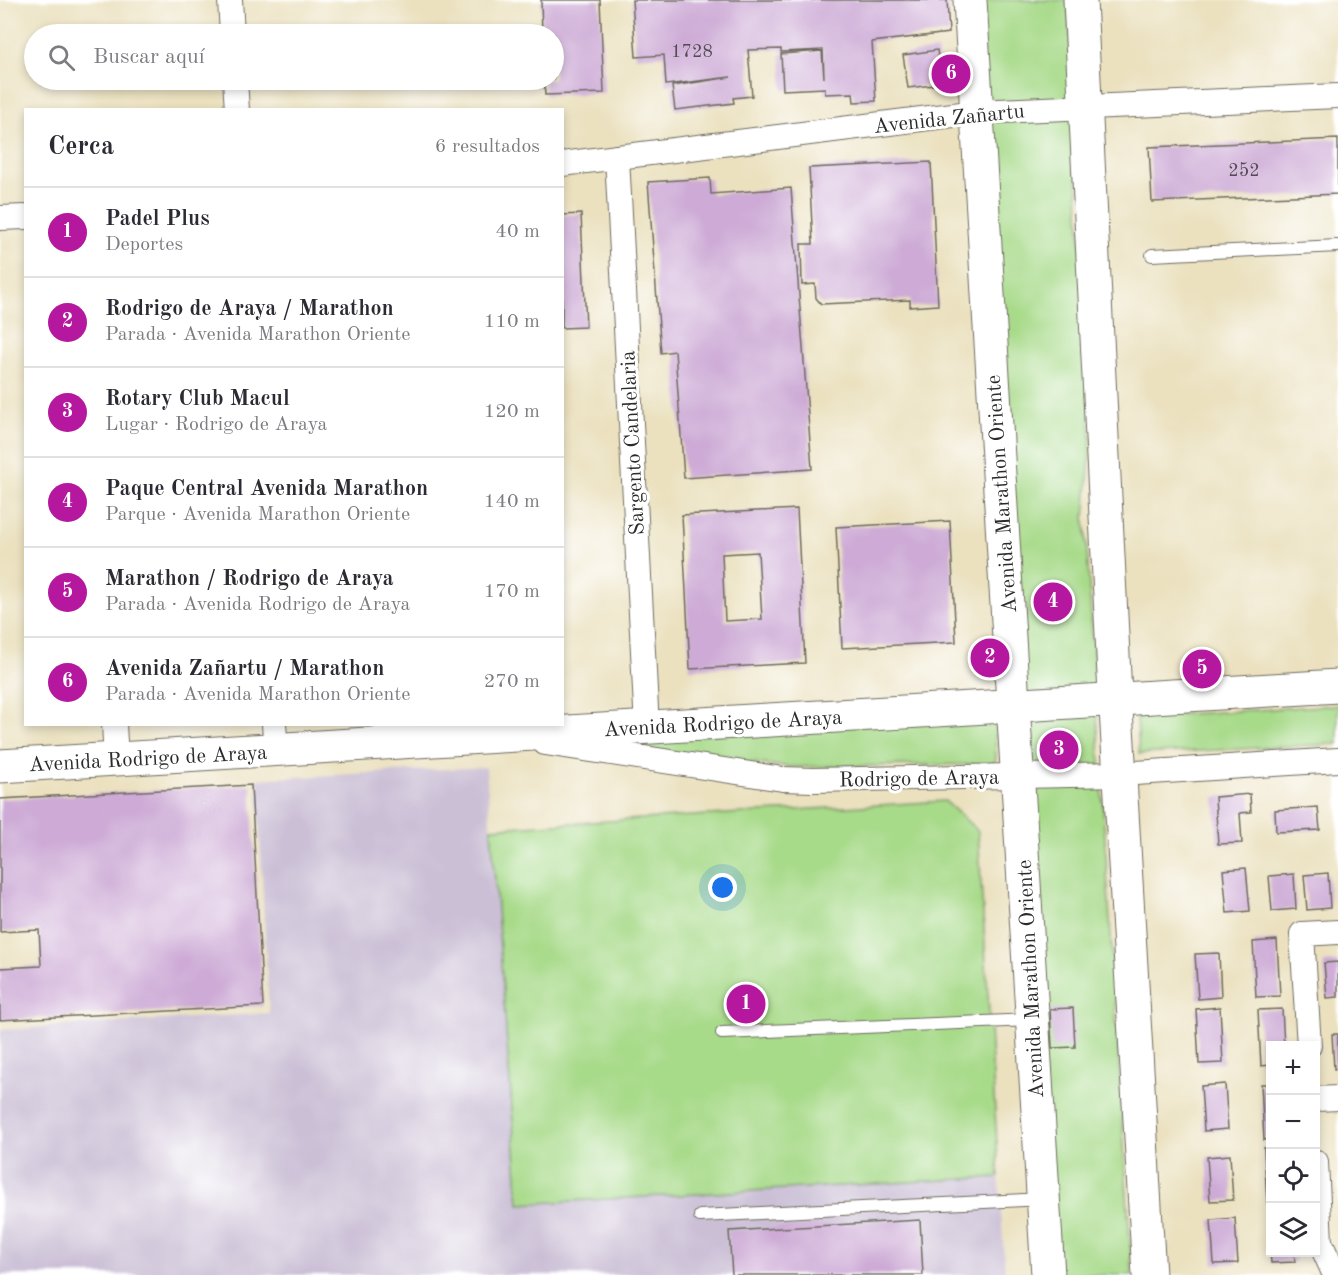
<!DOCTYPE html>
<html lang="es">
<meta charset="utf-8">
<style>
:root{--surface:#fff;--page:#f2f2f3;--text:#2b2b33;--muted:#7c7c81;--line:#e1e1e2;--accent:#b5179e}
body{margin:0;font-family:"Old Standard TT",serif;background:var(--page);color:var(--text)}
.controls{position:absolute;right:18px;bottom:18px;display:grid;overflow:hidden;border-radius:0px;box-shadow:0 3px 9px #0003}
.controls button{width:54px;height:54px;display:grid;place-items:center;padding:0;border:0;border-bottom:2px solid var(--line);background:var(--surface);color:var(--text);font:30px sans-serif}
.you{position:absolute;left:723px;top:888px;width:21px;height:21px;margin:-15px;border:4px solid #fff;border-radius:50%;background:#1a73e8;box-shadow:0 0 0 9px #1a73e833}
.badge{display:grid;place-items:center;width:39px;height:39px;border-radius:50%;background:var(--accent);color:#fff;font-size:20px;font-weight:700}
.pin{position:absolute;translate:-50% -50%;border:3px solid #fff;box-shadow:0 2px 6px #0006}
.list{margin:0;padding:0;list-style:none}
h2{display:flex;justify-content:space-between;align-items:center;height:78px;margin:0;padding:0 24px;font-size:26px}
h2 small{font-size:20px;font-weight:400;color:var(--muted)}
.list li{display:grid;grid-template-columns:39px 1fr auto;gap:18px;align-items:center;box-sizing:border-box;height:90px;padding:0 24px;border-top:2px solid var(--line)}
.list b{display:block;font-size:22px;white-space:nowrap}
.list p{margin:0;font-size:20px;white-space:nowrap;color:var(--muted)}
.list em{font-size:20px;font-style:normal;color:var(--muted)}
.icon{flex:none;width:33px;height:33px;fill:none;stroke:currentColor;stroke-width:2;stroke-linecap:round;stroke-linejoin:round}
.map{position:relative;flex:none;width:1338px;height:1275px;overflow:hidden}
.search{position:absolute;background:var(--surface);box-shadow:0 3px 9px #0003;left:24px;top:24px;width:540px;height:66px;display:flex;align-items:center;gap:15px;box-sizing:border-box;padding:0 21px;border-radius:33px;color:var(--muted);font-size:22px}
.panel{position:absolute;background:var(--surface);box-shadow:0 3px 9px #0003;left:24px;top:108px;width:540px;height:618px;border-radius:0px}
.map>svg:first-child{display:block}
.industrial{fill:#cbbfd5}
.green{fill:#a7da89;stroke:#69825a;stroke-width:1.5}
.building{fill:#cdabd6;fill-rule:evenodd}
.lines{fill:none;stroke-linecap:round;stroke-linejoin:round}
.lane-casing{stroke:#6e6b5f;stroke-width:14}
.street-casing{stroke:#6e6b5f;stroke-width:26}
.secondary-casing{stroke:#6e6b5f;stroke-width:35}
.lane{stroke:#fff;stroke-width:12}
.street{stroke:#fff;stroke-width:24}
.secondary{stroke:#fff;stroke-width:33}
.labels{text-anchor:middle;stroke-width:6;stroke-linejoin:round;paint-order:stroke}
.number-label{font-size:18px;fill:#544b56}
.street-label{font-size:21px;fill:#2b2b2b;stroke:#fff}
</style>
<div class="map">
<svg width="1338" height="1275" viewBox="0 0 1338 1275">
<rect width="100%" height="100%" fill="#fff"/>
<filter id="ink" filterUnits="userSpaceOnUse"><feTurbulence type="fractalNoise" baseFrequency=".0167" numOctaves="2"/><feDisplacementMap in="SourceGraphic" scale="12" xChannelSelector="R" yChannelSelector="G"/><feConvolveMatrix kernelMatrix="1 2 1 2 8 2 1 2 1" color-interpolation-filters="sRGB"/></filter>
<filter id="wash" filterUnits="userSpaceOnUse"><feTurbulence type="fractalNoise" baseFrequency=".008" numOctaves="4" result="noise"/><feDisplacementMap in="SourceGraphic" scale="24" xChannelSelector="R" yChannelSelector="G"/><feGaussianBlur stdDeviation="1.35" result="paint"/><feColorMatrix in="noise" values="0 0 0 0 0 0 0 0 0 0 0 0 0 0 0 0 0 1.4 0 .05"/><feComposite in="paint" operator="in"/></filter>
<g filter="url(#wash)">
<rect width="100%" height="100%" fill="#ebe1bf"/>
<path class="industrial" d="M486 767 519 1204 999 1177 1005 1275H0V1030L269 1013 257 779Z"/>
<g class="green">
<path d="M976 0H1068L1091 440 1085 519 1132 1275H1057Z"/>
<path d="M1338 705V744L1139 754 1137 717Z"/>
<path d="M988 718 995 724 996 760 991 764 790 767 648 752V738Z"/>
<path d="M945 801 978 831 999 1177 519 1204 491 828Z"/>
</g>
<g id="blocks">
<g class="building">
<path d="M541 0H600L604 93 545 95 544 80H554V34H542Z"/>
<path d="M632 0H947L949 33 872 42 876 101 854 102 853 93 825 94V88L783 90 781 54 822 51 824 78 823 50 781 52V49L748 50 752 96 733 98 734 103 675 110 672 86 731 77 666 85 664 55 636 57Z"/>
<path d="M937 50 942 84 908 88 903 55Z"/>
<path d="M1338 139V194L1152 202 1149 147Z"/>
<path d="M931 162 938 305 910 307V300L821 304 816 298 815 284 802 285 801 244H813L809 168Z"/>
<path d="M710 178 711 194 791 188 812 469 684 478 675 351 661 353 648 182Z"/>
<path d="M581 214 586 327 562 328V215Z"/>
<path d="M797 509 805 663 690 669 682 515ZM758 552 762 619 725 621 722 554Z"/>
<path d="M950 521 956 642 842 648 836 527Z"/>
<path d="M251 785 263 1006 0 1020V968L41 966 39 930 0 932V799Z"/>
<path d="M1250 794 1251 812 1240 813 1242 843 1218 844 1215 797Z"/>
<path d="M1318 807 1320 830 1276 832 1275 810Z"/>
<path d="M1246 868 1250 911 1227 913 1223 870Z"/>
<path d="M1328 873 1330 908 1307 910 1304 875Z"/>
<path d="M1294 874 1296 909 1272 911 1269 876Z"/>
<path d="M1277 940 1280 996 1256 997 1253 942Z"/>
<path d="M1219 953 1221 997 1198 999 1195 954Z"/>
<path d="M1338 962V997L1327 998 1324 963Z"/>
<path d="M1220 1007 1223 1063 1199 1064 1196 1009Z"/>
<path d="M1073 1008 1075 1047 1052 1048 1050 1009Z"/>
<path d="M1282 1009 1284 1046H1270V1065L1261 1066 1258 1010Z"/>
<path d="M1332 1034H1338V1069H1334Z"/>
<path d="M1225 1084 1228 1129 1204 1131 1201 1086Z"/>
<path d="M1261 1084H1270V1139L1264 1140Z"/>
<path d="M1270 1147V1203H1267L1264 1148Z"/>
<path d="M1230 1155 1233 1200 1210 1201 1207 1157Z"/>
<path d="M1235 1218 1238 1263 1214 1264 1211 1220Z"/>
<path d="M920 1220 923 1275H732L729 1231Z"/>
<path d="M1270 1252H1294L1295 1262 1271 1263Z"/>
</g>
</g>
</g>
<g filter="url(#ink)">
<use href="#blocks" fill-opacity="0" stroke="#6e6b5f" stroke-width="1.5"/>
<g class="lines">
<defs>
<g id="lane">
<path d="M1152 255 1338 246"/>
<path d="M722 1033 1030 1020"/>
<path d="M700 1216 1043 1199"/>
</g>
<g id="street">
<path d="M230 0 232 34"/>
<path d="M235 80 237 110"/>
<path d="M617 157 647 728"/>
<path d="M562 164 977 112 1338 96"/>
<path d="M0 218 26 217"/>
<path d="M114 724 116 760"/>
<path d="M274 724 276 751"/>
<path d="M545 743 783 779 813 780 1120 774 1338 760"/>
<path d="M1309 1046 1302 934 1338 932"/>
<path d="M1316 1099 1338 1098"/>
<path d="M1316 1162 1320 1242 1335 1275"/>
</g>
<g id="secondary">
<path d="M970 0 1048 1275"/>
<path d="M1080 0 1114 675 1149 1275"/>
<path d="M0 766 1338 686"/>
</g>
</defs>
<use href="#lane" class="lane-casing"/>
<use href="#street" class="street-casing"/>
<use href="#secondary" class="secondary-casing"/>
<use href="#lane" class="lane"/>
<use href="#street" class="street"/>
<use href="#secondary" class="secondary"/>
</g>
</g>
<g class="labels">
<g class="number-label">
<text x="692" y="57">1728</text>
<text x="1244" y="176">252</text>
</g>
<g class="street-label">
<text transform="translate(949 118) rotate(-6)" y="7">Avenida Zañartu</text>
<text transform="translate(632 443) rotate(-93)" y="7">Sargento Candelaria</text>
<text transform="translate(1001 494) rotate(-94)" y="7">Avenida Marathon Oriente</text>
<text transform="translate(723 723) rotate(-3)" y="7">Avenida Rodrigo de Araya</text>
<text transform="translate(148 758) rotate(-3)" y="7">Avenida Rodrigo de Araya</text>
<text transform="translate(919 778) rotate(-1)" y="7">Rodrigo de Araya</text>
<text transform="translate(1030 979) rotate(-93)" y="7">Avenida Marathon Oriente</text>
</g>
</g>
</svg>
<div class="controls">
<button>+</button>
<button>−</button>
<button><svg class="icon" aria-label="locate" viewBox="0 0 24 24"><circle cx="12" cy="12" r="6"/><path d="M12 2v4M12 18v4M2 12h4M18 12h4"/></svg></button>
<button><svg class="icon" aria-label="layers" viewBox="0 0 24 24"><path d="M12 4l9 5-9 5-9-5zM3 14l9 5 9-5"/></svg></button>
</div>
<div class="you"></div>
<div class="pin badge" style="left:746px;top:1004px">1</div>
<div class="pin badge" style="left:990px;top:658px">2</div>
<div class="pin badge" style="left:1059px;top:750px">3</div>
<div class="pin badge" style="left:1053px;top:602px">4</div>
<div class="pin badge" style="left:1202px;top:669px">5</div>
<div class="pin badge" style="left:951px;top:74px">6</div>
<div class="search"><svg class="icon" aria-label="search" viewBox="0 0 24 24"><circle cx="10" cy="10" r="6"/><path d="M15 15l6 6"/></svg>Buscar aquí</div>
<section class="panel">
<h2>Cerca<small>6 resultados</small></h2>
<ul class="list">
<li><span class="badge">1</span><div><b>Padel Plus</b><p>Deportes</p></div><em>40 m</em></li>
<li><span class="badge">2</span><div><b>Rodrigo de Araya / Marathon</b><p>Parada · Avenida Marathon Oriente</p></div><em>110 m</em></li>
<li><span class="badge">3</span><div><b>Rotary Club Macul</b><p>Lugar · Rodrigo de Araya</p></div><em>120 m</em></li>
<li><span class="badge">4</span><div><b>Paque Central Avenida Marathon</b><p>Parque · Avenida Marathon Oriente</p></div><em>140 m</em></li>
<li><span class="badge">5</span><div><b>Marathon / Rodrigo de Araya</b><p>Parada · Avenida Rodrigo de Araya</p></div><em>170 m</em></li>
<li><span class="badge">6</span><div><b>Avenida Zañartu / Marathon</b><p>Parada · Avenida Marathon Oriente</p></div><em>270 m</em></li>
</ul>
</section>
</div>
